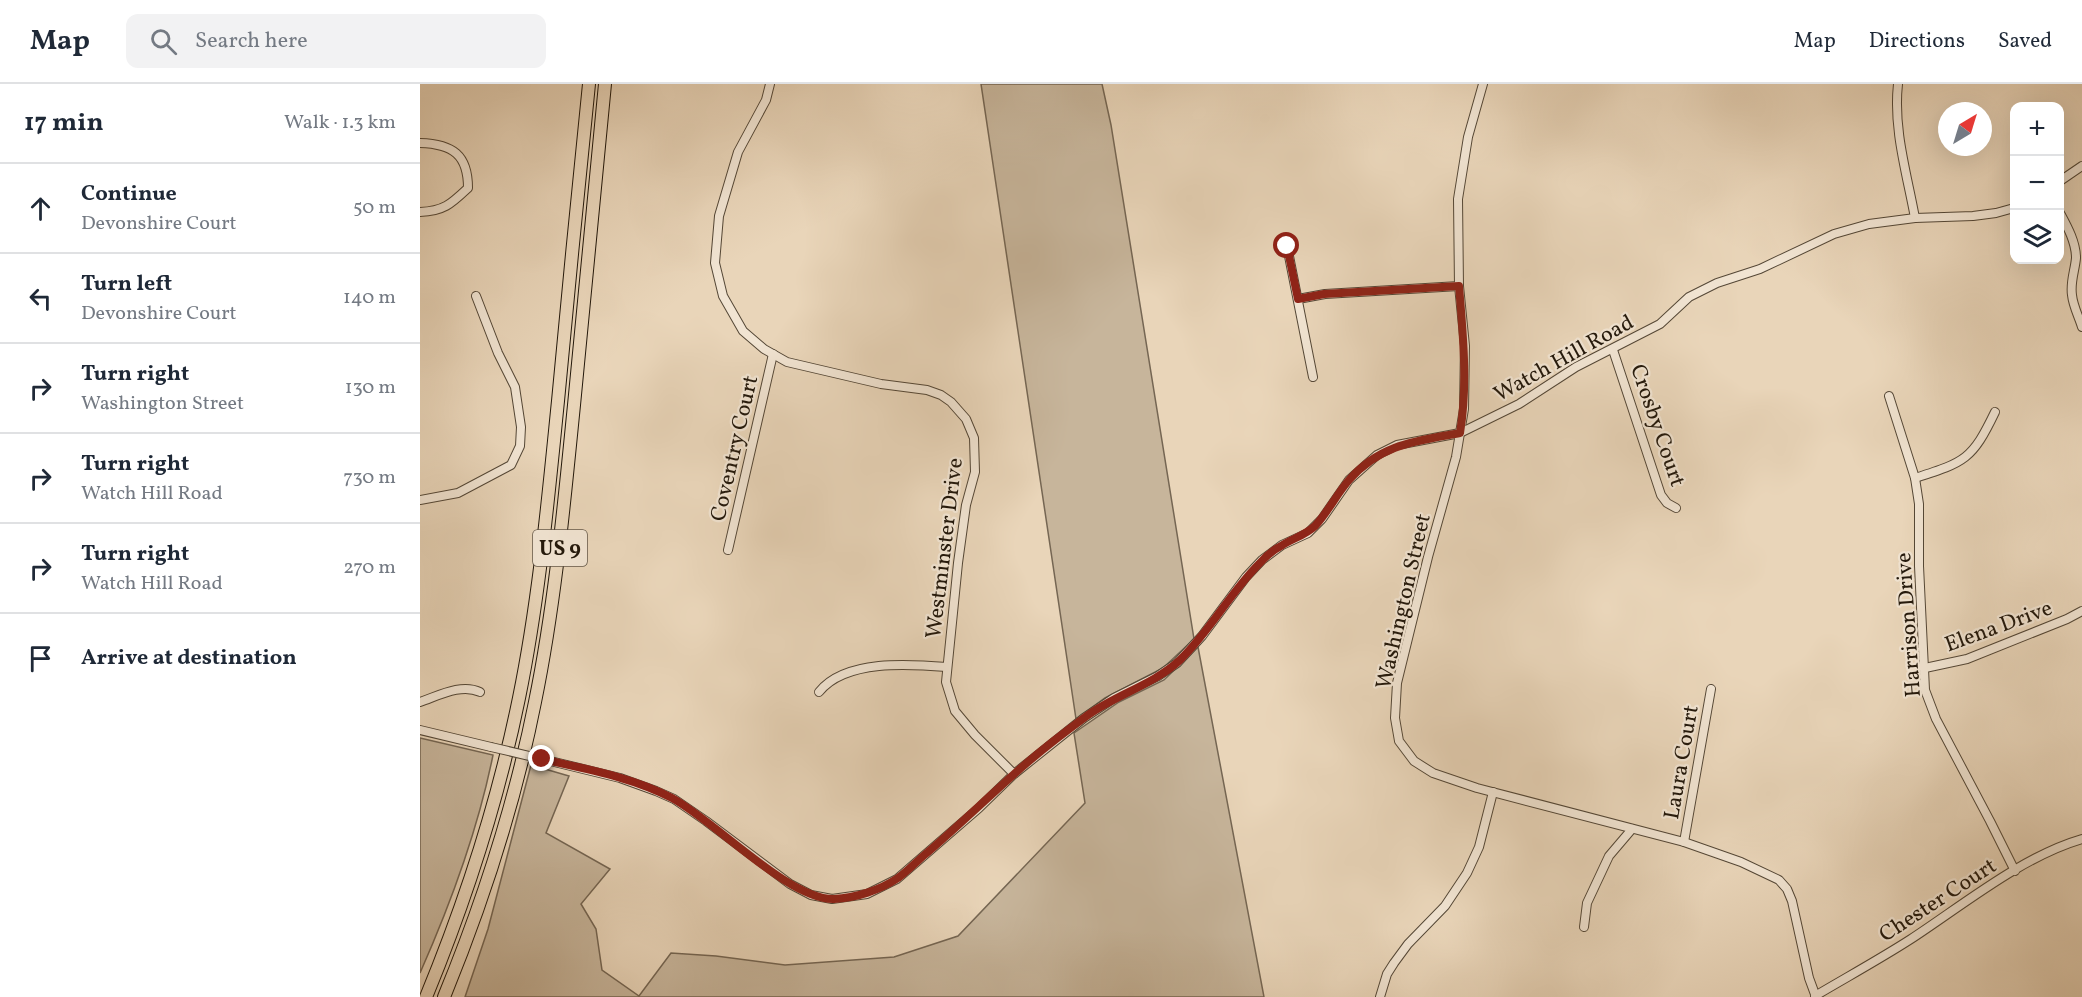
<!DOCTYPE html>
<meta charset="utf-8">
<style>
:root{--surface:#fff;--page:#f2f2f3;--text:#1f2937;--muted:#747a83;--line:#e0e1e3}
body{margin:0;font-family:Vollkorn,serif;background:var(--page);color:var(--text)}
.controls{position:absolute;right:18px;top:18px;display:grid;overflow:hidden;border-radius:12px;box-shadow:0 6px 24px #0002}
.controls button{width:54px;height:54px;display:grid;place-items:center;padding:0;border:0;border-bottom:2px solid var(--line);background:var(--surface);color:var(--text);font:30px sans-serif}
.compass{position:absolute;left:1518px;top:18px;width:54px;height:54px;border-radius:50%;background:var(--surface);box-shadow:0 6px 24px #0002;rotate:38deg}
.stop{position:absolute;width:18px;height:18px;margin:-14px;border:4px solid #8f2418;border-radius:50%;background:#fff}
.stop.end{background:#8f2418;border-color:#fff;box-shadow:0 2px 6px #0008}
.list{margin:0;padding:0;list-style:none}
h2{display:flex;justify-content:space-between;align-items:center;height:78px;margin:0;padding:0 24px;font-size:26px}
h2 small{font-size:20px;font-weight:400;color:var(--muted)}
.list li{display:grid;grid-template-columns:39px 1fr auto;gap:18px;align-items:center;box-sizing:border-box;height:90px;padding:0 24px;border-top:2px solid var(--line)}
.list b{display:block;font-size:22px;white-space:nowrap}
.list p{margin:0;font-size:20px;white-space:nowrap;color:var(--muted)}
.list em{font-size:20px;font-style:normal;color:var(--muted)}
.icon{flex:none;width:33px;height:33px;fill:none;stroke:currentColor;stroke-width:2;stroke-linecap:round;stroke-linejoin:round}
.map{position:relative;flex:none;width:1662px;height:913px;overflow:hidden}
header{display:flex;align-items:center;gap:36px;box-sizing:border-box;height:84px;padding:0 30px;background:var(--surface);border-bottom:2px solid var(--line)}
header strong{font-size:28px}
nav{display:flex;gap:33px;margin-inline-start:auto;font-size:21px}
.search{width:420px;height:54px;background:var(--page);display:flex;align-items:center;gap:15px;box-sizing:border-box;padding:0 21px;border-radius:12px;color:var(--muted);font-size:22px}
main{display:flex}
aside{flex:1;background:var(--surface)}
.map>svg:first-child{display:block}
.green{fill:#c7b59b;stroke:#756653;stroke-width:1.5}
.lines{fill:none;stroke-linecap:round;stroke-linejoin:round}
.minor-casing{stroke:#544736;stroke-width:10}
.highway-casing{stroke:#23180b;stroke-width:14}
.minor{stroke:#f1e4d2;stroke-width:8}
.highway{stroke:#e9d5b9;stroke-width:12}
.minor-bridge-casing{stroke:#544736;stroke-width:10;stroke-linecap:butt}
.minor-bridge{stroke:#f1e4d2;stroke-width:8}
.route{stroke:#8f2418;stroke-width:8}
.labels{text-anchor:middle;stroke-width:4.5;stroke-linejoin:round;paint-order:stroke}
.shield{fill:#f1e4d2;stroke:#615547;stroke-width:1.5}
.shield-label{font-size:21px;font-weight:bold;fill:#23180b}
.street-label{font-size:22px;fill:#23180b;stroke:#f1e4d2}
</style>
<header>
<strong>Map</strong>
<div class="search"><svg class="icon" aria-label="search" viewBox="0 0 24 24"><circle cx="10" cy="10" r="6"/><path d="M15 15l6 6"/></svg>Search here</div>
<nav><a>Map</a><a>Directions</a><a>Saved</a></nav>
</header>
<main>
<aside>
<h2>17 min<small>Walk · 1.3 km</small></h2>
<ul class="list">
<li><svg class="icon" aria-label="ahead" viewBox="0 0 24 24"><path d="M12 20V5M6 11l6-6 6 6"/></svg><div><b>Continue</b><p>Devonshire Court</p></div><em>50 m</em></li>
<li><svg class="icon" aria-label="left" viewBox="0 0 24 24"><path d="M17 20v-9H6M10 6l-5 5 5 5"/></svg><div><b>Turn left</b><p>Devonshire Court</p></div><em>140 m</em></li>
<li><svg class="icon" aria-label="right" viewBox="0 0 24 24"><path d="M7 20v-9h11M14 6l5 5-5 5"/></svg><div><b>Turn right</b><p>Washington Street</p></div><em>130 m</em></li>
<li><svg class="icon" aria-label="right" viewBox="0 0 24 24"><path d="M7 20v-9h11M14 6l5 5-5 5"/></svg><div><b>Turn right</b><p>Watch Hill Road</p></div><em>730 m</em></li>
<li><svg class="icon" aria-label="right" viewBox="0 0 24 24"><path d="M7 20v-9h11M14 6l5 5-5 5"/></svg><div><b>Turn right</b><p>Watch Hill Road</p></div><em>270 m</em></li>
<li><svg class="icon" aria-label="arrive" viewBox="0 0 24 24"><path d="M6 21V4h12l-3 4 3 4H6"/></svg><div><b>Arrive at destination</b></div></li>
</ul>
</aside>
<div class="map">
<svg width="1662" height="913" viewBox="0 0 1662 913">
<rect width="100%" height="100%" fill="#e9d5b9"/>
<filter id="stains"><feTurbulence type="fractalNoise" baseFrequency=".00333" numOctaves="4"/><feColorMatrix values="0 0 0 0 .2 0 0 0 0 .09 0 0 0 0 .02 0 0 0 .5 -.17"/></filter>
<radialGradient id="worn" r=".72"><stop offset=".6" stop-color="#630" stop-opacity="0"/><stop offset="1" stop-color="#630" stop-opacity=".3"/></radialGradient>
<g class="green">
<path d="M561 0H682L691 41 774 555 743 584 685 614 656 635Z"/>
<path d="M778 563 844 913H45L68 845 111 681 149 692 126 749 190 785 161 820 176 845 182 886 219 912 251 869 296 872 365 881 474 873 538 852 665 719 654 649 699 618 744 596Z"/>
<path d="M0 654 73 671C58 746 31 819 0 889Z"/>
</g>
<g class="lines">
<defs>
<g id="minor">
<path d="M350 0 346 16 318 68 299 132 295 179 303 212 323 247 344 265 367 278 461 300 507 306 521 311 531 318 546 335 554 354 555 388 546 421 538 479 526 598 535 627 555 651 594 690"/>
<path d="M1063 0 1048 53 1038 115 1039 202 1045 262 1044 325 1036 373 1008 473 977 599 975 634 979 657 994 677 1013 689 1057 704 1264 758 1321 778 1359 796 1367 805 1372 817 1389 894 1396 913"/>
<path d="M1478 0C1473 45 1487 90 1495 134"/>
<path d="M0 59C33 60 48 71 48 104 31 120 24 127 0 128"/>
<path d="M1640 97 1662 82"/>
<path d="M1640 129C1647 142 1656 158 1656 174 1655 186 1650 198 1652 211 1653 222 1659 233 1662 243"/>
<path d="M867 162 893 293"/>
<path d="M878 215 905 210 1039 202"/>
<path d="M1193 266 1241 411 1247 419 1256 424"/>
<path d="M1469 312 1495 394 1499 420V482L1505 606 1516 635 1570 737 1595 787"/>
<path d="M1495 394C1545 378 1552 376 1575 328"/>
<path d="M0 416 38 409 91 381 100 362 101 343 95 303 78 269 56 212"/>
<path d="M308 466 353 270"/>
<path d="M1505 584 1547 575 1647 535 1662 527"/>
<path d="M399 608C425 575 490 580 527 583"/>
<path d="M0 618C18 612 41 599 60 608"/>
<path d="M0 646 71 663"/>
<path d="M122 675 200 694 236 707 254 715 286 737 370 800 391 811 412 815 447 810 477 795 559 724 594 690 664 634 694 614 738 592 757 579 782 552 826 493 842 476 862 461 888 449 902 435 929 396 957 371 977 361 1040 349 1099 320 1156 283 1240 240 1269 213 1297 199 1340 185 1414 150 1449 140 1495 134 1553 132 1576 129 1594 124"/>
<path d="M1264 758 1291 605"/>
<path d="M1164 843 1167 819 1189 772 1212 745"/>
<path d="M1395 912C1427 893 1460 875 1491 855 1543 821 1603 772 1662 755"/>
<path d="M960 913 967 890 974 879 988 860 1025 822 1047 789 1059 763 1073 708"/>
</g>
<g id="highway">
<path d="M6 913C46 816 78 717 99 614 119 516 128 416 138 317 148 211 158 106 169 0"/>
<path d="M24 913C63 818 95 719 115 618 135 520 144 421 154 321 165 214 175 107 185 0"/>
</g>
</defs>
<use href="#minor" class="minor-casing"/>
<use href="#highway" class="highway-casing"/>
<use href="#minor" class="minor"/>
<use href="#highway" class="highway"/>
<defs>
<path id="minor-bridge" d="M71 663 122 675"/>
</defs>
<use href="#minor-bridge" class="minor-bridge-casing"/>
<use href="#minor-bridge" class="minor-bridge"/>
</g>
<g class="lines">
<path class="route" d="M122 675C166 685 212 693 252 714 295 737 369 816 414 815 436 814 460 806 478 794 489 786 498 776 508 768 537 743 564 717 592 692 616 670 642 650 668 631 697 610 733 601 760 576 790 547 810 509 839 480 845 473 853 466 861 462 873 454 884 452 895 442 908 428 916 411 929 396 960 360 996 357 1040 349 1048 300 1043 251 1039 202L904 210 878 215 867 162"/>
</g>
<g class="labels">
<rect class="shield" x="113" y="446" width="54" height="36" rx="4.5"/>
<g class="shield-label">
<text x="140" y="471">US 9</text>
</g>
<g class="street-label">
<text transform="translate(1143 273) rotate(-29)" y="8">Watch Hill Road</text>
<text transform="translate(1239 341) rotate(71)" y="8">Crosby Court</text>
<text transform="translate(313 364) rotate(-77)" y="8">Coventry Court</text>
<text transform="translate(523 464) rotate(-83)" y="8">Westminster Drive</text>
<text transform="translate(982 517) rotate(-77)" y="8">Washington Street</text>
<text transform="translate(1487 541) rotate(-94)" y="8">Harrison Drive</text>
<text transform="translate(1578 541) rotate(-20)" y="8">Elena Drive</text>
<text transform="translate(1260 678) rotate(-80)" y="8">Laura Court</text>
<text transform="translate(1517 815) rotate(-33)" y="8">Chester Court</text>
</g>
</g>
<rect width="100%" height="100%" filter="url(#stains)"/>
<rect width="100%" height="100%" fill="url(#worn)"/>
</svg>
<div class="controls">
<button>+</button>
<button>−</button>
<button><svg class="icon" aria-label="layers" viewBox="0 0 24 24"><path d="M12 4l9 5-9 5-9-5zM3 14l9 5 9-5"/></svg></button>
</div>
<svg class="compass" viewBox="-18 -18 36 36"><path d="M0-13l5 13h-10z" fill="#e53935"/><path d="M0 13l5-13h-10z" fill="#747a83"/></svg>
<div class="stop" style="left:867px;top:162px"></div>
<div class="stop end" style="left:122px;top:675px"></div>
</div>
</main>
